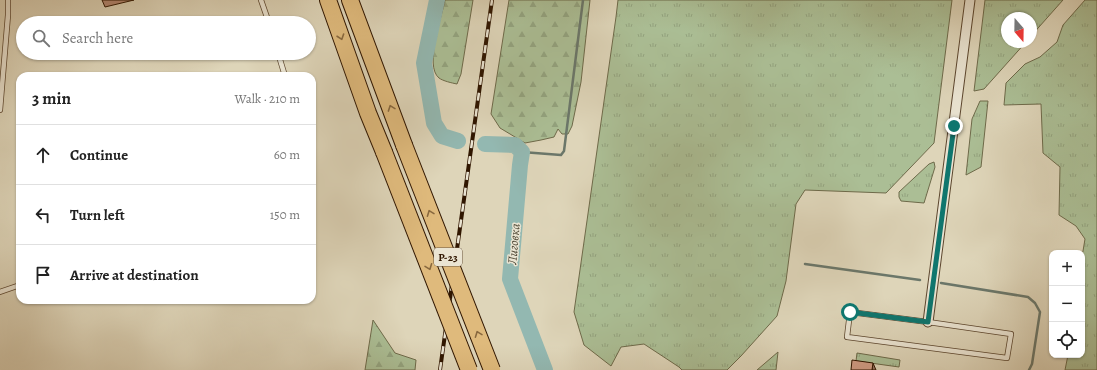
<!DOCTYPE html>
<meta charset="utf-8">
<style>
:root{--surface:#fff;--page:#f2f2f2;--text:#222;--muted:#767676;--line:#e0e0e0}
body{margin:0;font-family:Alegreya,serif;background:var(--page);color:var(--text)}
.controls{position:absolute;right:12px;bottom:12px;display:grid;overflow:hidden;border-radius:8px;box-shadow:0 1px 3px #0004}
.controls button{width:36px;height:36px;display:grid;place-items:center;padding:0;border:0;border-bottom:1px solid var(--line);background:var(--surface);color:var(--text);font:20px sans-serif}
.compass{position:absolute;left:1001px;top:12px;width:36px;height:36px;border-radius:50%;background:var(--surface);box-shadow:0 1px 3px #0004;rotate:160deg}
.stop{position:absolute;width:12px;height:12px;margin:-9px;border:3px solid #0f766e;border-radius:50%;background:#fff}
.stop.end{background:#0f766e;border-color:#fff;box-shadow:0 1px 4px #0008}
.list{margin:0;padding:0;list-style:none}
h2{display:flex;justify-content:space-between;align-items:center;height:52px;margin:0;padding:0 16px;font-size:17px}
h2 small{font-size:13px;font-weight:400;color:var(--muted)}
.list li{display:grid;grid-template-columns:26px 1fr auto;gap:12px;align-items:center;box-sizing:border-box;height:60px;padding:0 16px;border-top:1px solid var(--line)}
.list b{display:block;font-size:15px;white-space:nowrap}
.list em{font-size:13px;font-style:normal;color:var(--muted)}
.icon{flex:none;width:22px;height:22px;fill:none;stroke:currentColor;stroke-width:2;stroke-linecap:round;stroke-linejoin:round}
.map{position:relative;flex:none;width:1097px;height:370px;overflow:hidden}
.search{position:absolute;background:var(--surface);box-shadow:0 1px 3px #0004;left:16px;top:16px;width:300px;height:44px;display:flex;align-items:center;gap:10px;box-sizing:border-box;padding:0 14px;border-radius:22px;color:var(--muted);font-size:15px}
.panel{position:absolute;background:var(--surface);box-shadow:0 1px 3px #0004;left:16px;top:72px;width:300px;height:232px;border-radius:12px}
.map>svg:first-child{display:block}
.grass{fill:url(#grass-tufts);stroke:#6e6a4a}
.forest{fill:url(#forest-firs);stroke:#6e6a4a}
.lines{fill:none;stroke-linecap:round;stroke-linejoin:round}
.stream{stroke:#6b776a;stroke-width:2.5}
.river{stroke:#93b8b1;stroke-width:16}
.lane-casing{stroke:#5c462e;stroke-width:6}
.street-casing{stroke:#5c462e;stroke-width:11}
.highway-casing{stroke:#301600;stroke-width:18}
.lane{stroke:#eae4d2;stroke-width:4.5}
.street{stroke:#eae4d2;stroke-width:9}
.highway{stroke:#dfba7c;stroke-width:16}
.rail-casing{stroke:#301600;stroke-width:4}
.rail{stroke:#eae4d2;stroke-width:2.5;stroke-dasharray:8;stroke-linecap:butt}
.highway-bridge-casing{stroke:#301600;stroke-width:18;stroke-linecap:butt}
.highway-bridge{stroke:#dfba7c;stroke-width:16}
.wall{fill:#b38772;stroke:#301600}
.shaded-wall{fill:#926e5d;stroke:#301600}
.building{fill:#d09d85;stroke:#301600}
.oneway{stroke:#88683e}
.route{stroke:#0f766e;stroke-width:5}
.labels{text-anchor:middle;stroke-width:3;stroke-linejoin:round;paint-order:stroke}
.shield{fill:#eae4d2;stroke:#68543f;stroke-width:1}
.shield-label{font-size:11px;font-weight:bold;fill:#301600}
.water-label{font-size:13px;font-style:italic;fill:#4e4735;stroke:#eae4d2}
</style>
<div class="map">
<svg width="1097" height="370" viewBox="0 0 1097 370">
<defs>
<pattern id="grass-tufts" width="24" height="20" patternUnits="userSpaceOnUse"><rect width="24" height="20" fill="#abbe95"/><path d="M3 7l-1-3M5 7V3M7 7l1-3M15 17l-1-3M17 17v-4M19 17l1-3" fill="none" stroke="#93a37f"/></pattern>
<pattern id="forest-firs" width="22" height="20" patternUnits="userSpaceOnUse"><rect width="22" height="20" fill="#abbe95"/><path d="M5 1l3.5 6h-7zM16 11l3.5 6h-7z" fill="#93a37f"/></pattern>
</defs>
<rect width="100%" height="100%" fill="#ded5b9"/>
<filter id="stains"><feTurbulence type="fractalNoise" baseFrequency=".005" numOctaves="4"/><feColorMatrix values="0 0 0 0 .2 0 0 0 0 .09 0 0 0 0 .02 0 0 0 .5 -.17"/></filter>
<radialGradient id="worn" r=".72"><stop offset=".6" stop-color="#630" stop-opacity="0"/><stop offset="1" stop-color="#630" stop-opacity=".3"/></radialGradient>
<g class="grass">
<path d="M618 0H952L934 143 886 193 805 190 796 204 786 281 777 316 741 356 727 370H682L679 367 644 344 621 347 611 366 584 345 574 312 616 17Z"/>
<path d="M985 0H1063L1031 36V18H1007V42H1026L984 89 974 91Z"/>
<path d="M1085 0H1097V370H1065L1068 355H1082V257L1085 239 1076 226 1059 215 1060 167 1043 153 1041 104 1004 105 1006 83 1025 64 1040 57 1057 42 1063 25Z"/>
<path d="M980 101H988L981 167 966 175 972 119Z"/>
<path d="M934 162 935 167 924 203 901 201 899 197V192L929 164Z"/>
<path d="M778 352 776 370H757Z"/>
<path d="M857 353 900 360 899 367 856 361Z"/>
</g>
<g class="forest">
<path d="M445 0H473L461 74 457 84C452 83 443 81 439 78 424 66 442 16 445 0Z"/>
<path d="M509 0H590L581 82 572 126 568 134H562L558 129 554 137 541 140 525 143 500 128 491 114Z"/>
<path d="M373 320 395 353 416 360 415 370H365Z"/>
</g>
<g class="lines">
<g class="stream">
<path d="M522 152 561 155 564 151 583 0"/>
<path d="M805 264 920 280"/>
<path d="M941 283 1028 297 1035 303 1040 312 1032 364 1029 370"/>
</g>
<g class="river">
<path d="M437 0 424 63 434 123 442 136 458 141"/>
<path d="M485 144 515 145 522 152 520 165 510 279 545 370"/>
</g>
<defs>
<g id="lane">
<path d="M261 0 269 23"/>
<path d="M278 53 285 76"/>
<path d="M0 110 8 15V0"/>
<path d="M0 292 20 285"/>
<path d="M850 312 928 322 1011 334 1007 358 847 337Z"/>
</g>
<path id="street" d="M928 322 970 0"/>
<g id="highway">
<path d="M328 0 368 113 384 152"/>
<path d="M350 0 404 145"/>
</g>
</defs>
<use href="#lane" class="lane-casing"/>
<use href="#street" class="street-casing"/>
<use href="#highway" class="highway-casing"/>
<use href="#lane" class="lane"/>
<use href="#street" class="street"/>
<use href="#highway" class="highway"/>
<defs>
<path id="rail" d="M440 370 492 0"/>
</defs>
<use href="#rail" class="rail-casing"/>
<use href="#rail" class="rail"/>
<defs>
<g id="highway-bridge">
<path d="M404 145 492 370"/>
<path d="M384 152 469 370"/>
</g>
</defs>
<use href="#highway-bridge" class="highway-bridge-casing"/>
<use href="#highway-bridge" class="highway-bridge"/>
</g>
<path class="wall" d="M102 0H134L105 7Z"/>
<path class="shaded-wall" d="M873 363 876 370H872Z"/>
<path class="building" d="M852 360 873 363 872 370H851Z"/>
<defs><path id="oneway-chevron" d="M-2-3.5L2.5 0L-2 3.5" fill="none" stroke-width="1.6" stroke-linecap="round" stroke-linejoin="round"/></defs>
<g class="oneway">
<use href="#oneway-chevron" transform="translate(341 37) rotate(71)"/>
<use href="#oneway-chevron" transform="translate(391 108) rotate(-110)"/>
<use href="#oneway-chevron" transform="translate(430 213) rotate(-111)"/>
<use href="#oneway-chevron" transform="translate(429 267) rotate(69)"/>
<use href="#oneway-chevron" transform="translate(478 334) rotate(-111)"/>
</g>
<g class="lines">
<path class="route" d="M850 312 928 322 954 126"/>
</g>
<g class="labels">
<rect class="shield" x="434" y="248" width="28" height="18" rx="3"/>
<g class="shield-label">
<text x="448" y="261">Р-23</text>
</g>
<g class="water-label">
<text transform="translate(513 244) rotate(-85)" y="5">Лиговка</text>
</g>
</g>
<rect width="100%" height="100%" filter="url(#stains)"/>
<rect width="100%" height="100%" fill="url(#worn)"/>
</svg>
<div class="controls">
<button>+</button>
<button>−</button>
<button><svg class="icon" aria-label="locate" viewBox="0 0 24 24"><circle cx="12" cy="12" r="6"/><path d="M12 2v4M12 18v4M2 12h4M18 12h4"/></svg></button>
</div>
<svg class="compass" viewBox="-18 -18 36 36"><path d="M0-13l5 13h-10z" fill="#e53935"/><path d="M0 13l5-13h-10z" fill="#767676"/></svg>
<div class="stop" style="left:850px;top:312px"></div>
<div class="stop end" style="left:954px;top:126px"></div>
<div class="search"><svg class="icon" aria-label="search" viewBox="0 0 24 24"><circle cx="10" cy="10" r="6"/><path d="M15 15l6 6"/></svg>Search here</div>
<section class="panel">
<h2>3 min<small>Walk · 210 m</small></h2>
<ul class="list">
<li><svg class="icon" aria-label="ahead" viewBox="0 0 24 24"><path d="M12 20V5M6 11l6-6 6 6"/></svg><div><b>Continue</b></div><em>60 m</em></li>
<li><svg class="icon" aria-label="left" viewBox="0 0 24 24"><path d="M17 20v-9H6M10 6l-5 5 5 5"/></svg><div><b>Turn left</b></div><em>150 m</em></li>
<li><svg class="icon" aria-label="arrive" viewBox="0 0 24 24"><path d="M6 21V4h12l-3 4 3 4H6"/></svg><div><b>Arrive at destination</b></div></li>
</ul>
</section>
</div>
